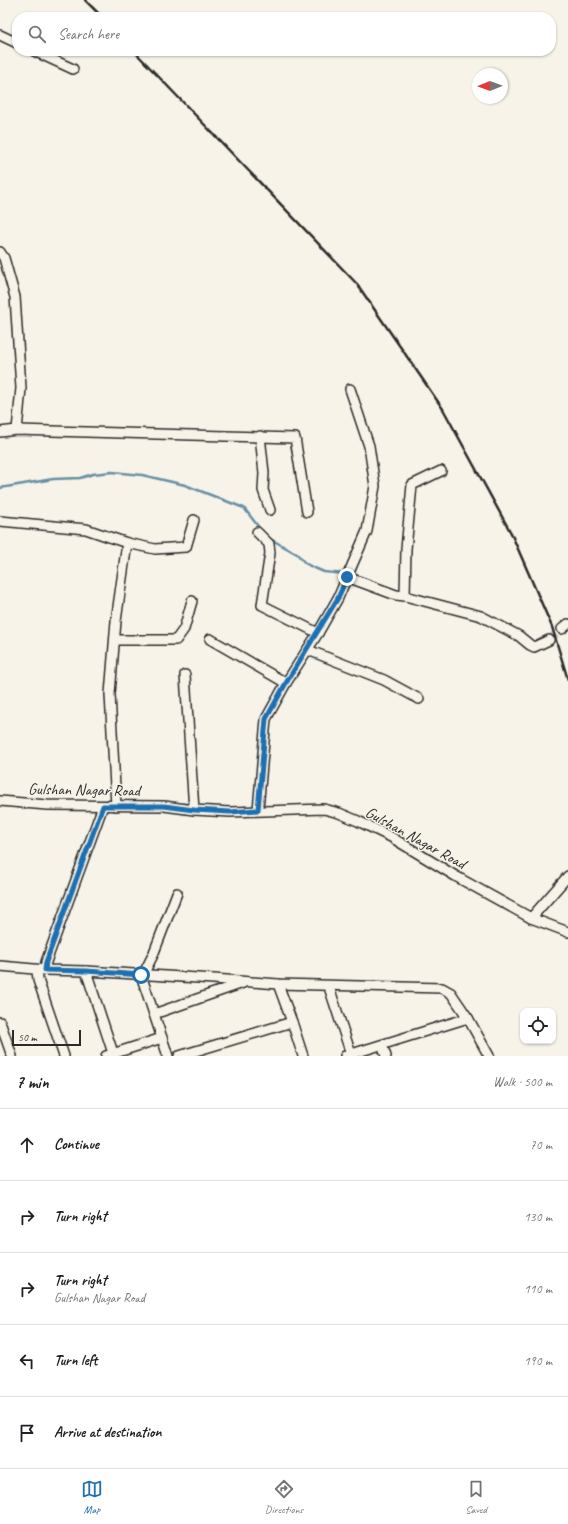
<!DOCTYPE html>
<meta charset="utf-8">
<style>
:root{--surface:#fff;--page:#f2f2f2;--text:#202124;--muted:#757577;--line:#e0e0e0;--accent:#1f6fb2}
body{margin:0;font-family:Caveat,sans-serif;background:var(--page);color:var(--text)}
.controls{position:absolute;right:12px;bottom:12px;display:grid;overflow:hidden;border-radius:8px;box-shadow:0 1px 3px #0004}
.controls button{width:36px;height:36px;display:grid;place-items:center;padding:0;border:0;border-bottom:1px solid var(--line);background:var(--surface);color:var(--text);font:20px sans-serif}
.compass{position:absolute;left:472px;top:68px;width:36px;height:36px;border-radius:50%;background:var(--surface);box-shadow:0 1px 3px #0004;rotate:269deg}
.scale{position:absolute;left:12px;bottom:10px;width:69px;box-sizing:border-box;padding-left:4px;border:2px solid #2b2b2b;border-top:0;font-size:11px;line-height:14px;white-space:nowrap;color:#2b2b2b;-webkit-text-stroke:3px #f7f3e8;paint-order:stroke}
.stop{position:absolute;width:12px;height:12px;margin:-9px;border:3px solid #1f6fb2;border-radius:50%;background:#fff}
.stop.end{background:#1f6fb2;border-color:#fff;box-shadow:0 1px 4px #0008}
.list{margin:0;padding:0;list-style:none}
h2{display:flex;justify-content:space-between;align-items:center;height:52px;margin:0;padding:0 16px;font-size:17px}
h2 small{font-size:13px;font-weight:400;color:var(--muted)}
.list li{display:grid;grid-template-columns:26px 1fr auto;gap:12px;align-items:center;box-sizing:border-box;height:72px;padding:0 16px;border-top:1px solid var(--line)}
.list b{display:block;font-size:15px;white-space:nowrap}
.list p{margin:0;font-size:13px;white-space:nowrap;color:var(--muted)}
.list em{font-size:13px;font-style:normal;color:var(--muted)}
.icon{flex:none;width:22px;height:22px;fill:none;stroke:currentColor;stroke-width:2;stroke-linecap:round;stroke-linejoin:round}
.map{position:relative;flex:none;width:568px;height:1056px;overflow:hidden}
.search{position:absolute;background:var(--surface);box-shadow:0 1px 3px #0004;left:12px;right:12px;top:12px;height:44px;display:flex;align-items:center;gap:10px;box-sizing:border-box;padding:0 14px;border-radius:16px;color:var(--muted);font-size:15px}
.sheet{height:412px;background:var(--surface)}
nav{display:flex;justify-content:space-around;align-items:center;box-sizing:border-box;height:56px;border-top:1px solid var(--line);background:var(--surface);font-size:11px;color:var(--muted)}
nav a{display:grid;justify-items:center;gap:2px}
nav .on{color:var(--accent)}
.map>svg:first-child{display:block}
.lines{fill:none;stroke-linecap:round;stroke-linejoin:round}
.stream{stroke:#698fa4;stroke-width:2.5}
.minor-tunnel{stroke:#cecbc2;stroke-width:9;stroke-dasharray:9 4.5;stroke-linecap:butt}
.minor-casing{stroke:#2b2b2b;stroke-width:12}
.minor{stroke:#f7f3e8;stroke-width:9}
.rail{stroke:#2b2b2b;stroke-width:2.5}
.route{stroke:#1f6fb2;stroke-width:5}
.labels{text-anchor:middle;stroke-width:3;stroke-linejoin:round;paint-order:stroke}
.street-label{font-size:16px;fill:#2b2b2b;stroke:#f7f3e8}
</style>
<div class="map">
<svg width="568" height="1056" viewBox="0 0 568 1056">
<rect width="100%" height="100%" fill="#f7f3e8"/>
<filter id="ink" filterUnits="userSpaceOnUse"><feTurbulence type="fractalNoise" baseFrequency=".025" numOctaves="2"/><feDisplacementMap in="SourceGraphic" scale="8" xChannelSelector="R" yChannelSelector="G"/><feConvolveMatrix kernelMatrix="1 2 1 2 8 2 1 2 1" color-interpolation-filters="sRGB"/></filter>
<g filter="url(#ink)">
<g class="lines">
<g class="stream">
<path d="M0 488 53 479 80 478 93 474 112 472 142 475 185 485 244 508 261 530"/>
<path d="M267 537 297 554 305 563 310 566 324 572 345 574"/>
</g>
<path class="minor-tunnel" d="M549 640 562 629"/>
<defs>
<g id="minor">
<path d="M0 35 17 43"/>
<path d="M34 51 73 69"/>
<path d="M0 252 4 258 15 297 21 388 17 430"/>
<path d="M350 389 369 446 375 486 367 531 347 577 396 595 405 596 481 616 519 636 530 645 534 647 549 640"/>
<path d="M0 432 17 430 295 438 307 512"/>
<path d="M260 436 264 473 263 490 270 510"/>
<path d="M0 521 86 529 127 543 116 621 110 694 116 806"/>
<path d="M257 532 269 544 270 553 262 605 318 633"/>
<path d="M127 543 155 549 186 547 194 520"/>
<path d="M405 596 406 549 412 485 441 471"/>
<path d="M562 629 568 624"/>
<path d="M210 639 286 683"/>
<path d="M115 640H176L184 629 192 601"/>
<path d="M308 650 384 680 419 699"/>
<path d="M185 675 194 810"/>
<path d="M0 801 47 805 164 806 194 810 230 812 324 809 339 813 358 821 391 837 457 877 531 918 568 932"/>
<path d="M258 810 266 719 286 683 318 633 338 598 347 577"/>
<path d="M531 918 568 876"/>
<path d="M0 966 45 970 86 971 214 979 278 984 442 988 451 993 468 1018 489 1056"/>
<path d="M37 970 38 980 64 1056"/>
<path d="M45 970 46 962 103 806"/>
<path d="M86 971 113 1053"/>
<path d="M141 975 168 1056"/>
<path d="M143 975 153 955 177 893"/>
<path d="M278 984 292 1022 303 1056"/>
<path d="M329 987 351 1054"/>
<path d="M154 1014 243 983"/>
<path d="M0 1022 12 1056"/>
<path d="M382 1045 386 1056"/>
<path d="M106 1056 162 1038"/>
<path d="M179 1056 292 1022"/>
<path d="M345 1056 468 1018"/>
</g>
</defs>
<use href="#minor" class="minor-casing"/>
<use href="#minor" class="minor"/>
<g class="rail">
<path d="M85 0 102 17"/>
<path d="M134 51 357 284 443 409 511 533 552 627 568 680"/>
</g>
</g>
</g>
<g class="lines" filter="url(#ink)">
<path class="route" d="M141 975 86 971 45 970 46 962 103 806H164L194 810 230 812 258 810 266 719 286 683 338 598 347 577"/>
</g>
<g class="labels">
<g class="street-label">
<text transform="translate(84 789) rotate(1)" y="6">Gulshan Nagar Road</text>
<text transform="translate(416 837) rotate(29)" y="6">Gulshan Nagar Road</text>
</g>
</g>
</svg>
<div class="controls">
<button><svg class="icon" aria-label="locate" viewBox="0 0 24 24"><circle cx="12" cy="12" r="6"/><path d="M12 2v4M12 18v4M2 12h4M18 12h4"/></svg></button>
</div>
<svg class="compass" viewBox="-18 -18 36 36"><path d="M0-13l5 13h-10z" fill="#e53935"/><path d="M0 13l5-13h-10z" fill="#757577"/></svg>
<div class="scale">50 m</div>
<div class="stop" style="left:141px;top:975px"></div>
<div class="stop end" style="left:347px;top:577px"></div>
<div class="search"><svg class="icon" aria-label="search" viewBox="0 0 24 24"><circle cx="10" cy="10" r="6"/><path d="M15 15l6 6"/></svg>Search here</div>
</div>
<section class="sheet">
<h2>7 min<small>Walk · 500 m</small></h2>
<ul class="list">
<li><svg class="icon" aria-label="ahead" viewBox="0 0 24 24"><path d="M12 20V5M6 11l6-6 6 6"/></svg><div><b>Continue</b></div><em>70 m</em></li>
<li><svg class="icon" aria-label="right" viewBox="0 0 24 24"><path d="M7 20v-9h11M14 6l5 5-5 5"/></svg><div><b>Turn right</b></div><em>130 m</em></li>
<li><svg class="icon" aria-label="right" viewBox="0 0 24 24"><path d="M7 20v-9h11M14 6l5 5-5 5"/></svg><div><b>Turn right</b><p>Gulshan Nagar Road</p></div><em>110 m</em></li>
<li><svg class="icon" aria-label="left" viewBox="0 0 24 24"><path d="M17 20v-9H6M10 6l-5 5 5 5"/></svg><div><b>Turn left</b></div><em>190 m</em></li>
<li><svg class="icon" aria-label="arrive" viewBox="0 0 24 24"><path d="M6 21V4h12l-3 4 3 4H6"/></svg><div><b>Arrive at destination</b></div></li>
</ul>
</section>
<nav>
<a class="on"><svg class="icon" aria-label="map" viewBox="0 0 24 24"><path d="M3 6l6-2 6 2 6-2v14l-6 2-6-2-6 2zM9 4v14M15 6v14"/></svg>Map</a>
<a><svg class="icon" aria-label="directions" viewBox="0 0 24 24"><path d="M12 3l9 9-9 9-9-9zM9 14v-3h6M13 9l2 2-2 2"/></svg>Directions</a>
<a><svg class="icon" aria-label="saved" viewBox="0 0 24 24"><path d="M7 4h10v16l-5-4-5 4z"/></svg>Saved</a>
</nav>
